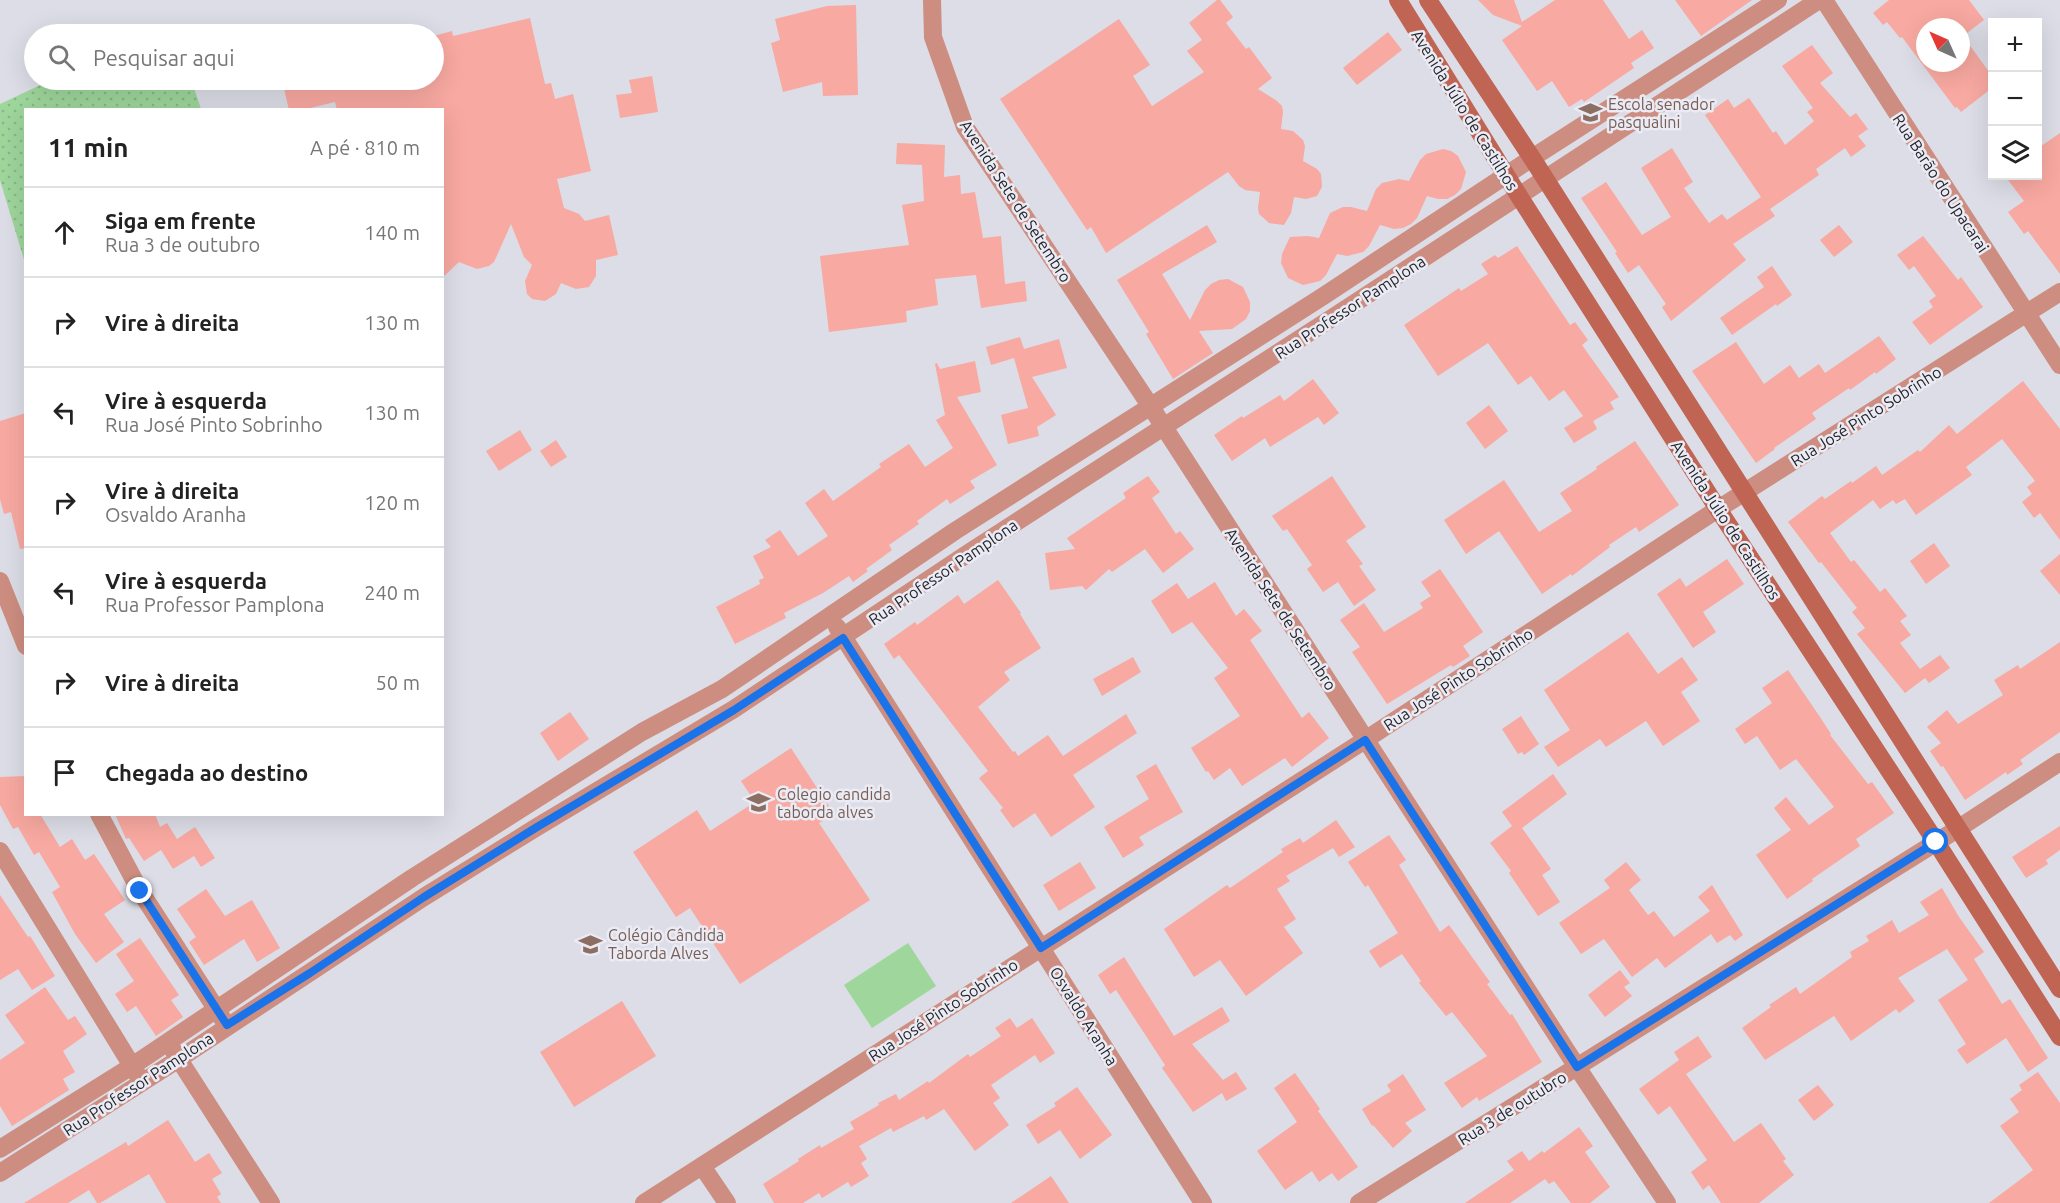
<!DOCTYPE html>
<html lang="pt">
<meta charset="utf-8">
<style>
:root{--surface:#fff;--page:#f6f6f6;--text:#222;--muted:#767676;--line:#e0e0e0}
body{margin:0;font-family:Ubuntu,sans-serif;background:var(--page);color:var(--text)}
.controls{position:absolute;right:18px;top:18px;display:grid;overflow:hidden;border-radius:0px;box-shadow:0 6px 24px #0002}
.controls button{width:54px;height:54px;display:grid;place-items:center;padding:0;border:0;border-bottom:2px solid var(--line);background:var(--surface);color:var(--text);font:30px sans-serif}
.compass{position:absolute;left:1916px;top:18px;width:54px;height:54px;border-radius:50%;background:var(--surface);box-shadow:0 6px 24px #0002;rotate:315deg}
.stop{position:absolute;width:18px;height:18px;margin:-14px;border:4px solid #1a73e8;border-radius:50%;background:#fff}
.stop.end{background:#1a73e8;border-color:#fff;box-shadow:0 2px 6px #0008}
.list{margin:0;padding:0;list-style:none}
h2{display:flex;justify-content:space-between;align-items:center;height:78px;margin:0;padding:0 24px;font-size:26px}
h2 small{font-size:20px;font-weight:400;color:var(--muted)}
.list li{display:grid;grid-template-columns:39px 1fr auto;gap:18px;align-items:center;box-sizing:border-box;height:90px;padding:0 24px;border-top:2px solid var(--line)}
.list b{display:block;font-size:22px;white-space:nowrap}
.list p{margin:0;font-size:20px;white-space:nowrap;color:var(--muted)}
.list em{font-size:20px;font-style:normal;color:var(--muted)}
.icon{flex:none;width:33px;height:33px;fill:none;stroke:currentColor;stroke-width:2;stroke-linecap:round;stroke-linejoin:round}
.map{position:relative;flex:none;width:2060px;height:1203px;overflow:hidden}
.search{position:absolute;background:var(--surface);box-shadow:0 6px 24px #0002;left:24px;top:24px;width:420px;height:66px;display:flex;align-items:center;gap:15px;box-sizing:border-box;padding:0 21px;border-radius:33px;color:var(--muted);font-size:22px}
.panel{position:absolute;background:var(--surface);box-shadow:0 6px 24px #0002;left:24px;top:108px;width:420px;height:708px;border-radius:0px}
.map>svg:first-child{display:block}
.grass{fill:url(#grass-dots)}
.pitch{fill:#9ed69c}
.building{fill:#f8a9a1;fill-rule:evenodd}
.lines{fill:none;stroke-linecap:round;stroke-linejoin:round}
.street{stroke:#cd8e81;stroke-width:18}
.secondary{stroke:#c06453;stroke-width:18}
.route{stroke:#1a73e8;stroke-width:8}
.labels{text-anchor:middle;stroke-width:5;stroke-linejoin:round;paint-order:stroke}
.education-label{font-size:16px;fill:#785e54;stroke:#eaebf4;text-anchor:start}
.street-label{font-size:16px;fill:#252629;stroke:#eaebf4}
</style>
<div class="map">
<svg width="2060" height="1203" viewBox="0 0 2060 1203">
<defs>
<pattern id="grass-dots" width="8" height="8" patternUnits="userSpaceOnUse" patternTransform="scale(1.5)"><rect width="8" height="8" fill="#9ed69c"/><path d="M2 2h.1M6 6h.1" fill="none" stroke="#88b886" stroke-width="1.8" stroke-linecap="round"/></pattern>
</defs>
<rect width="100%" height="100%" fill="#dcdde6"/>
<path class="grass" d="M51 80H158L192 82 201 109 26 110 25 263 0 180V104Z"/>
<path class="pitch" d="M908 943 936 986 872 1028 844 985Z"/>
<g class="building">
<path d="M1217 0H1220L1233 17 1226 23 1246 49 1249 47 1272 78 1258 89 1277 101 1282 106 1283 112 1281 129 1293 131 1303 140 1305 146 1303 161 1317 169 1321 174 1322 187 1317 196 1306 199 1294 197 1291 213 1284 225 1269 223 1259 214 1258 208 1260 192 1245 190 1239 186 1228 172 1106 253 1091 227 1087 230 1000 99 1119 19 1150 65 1133 76 1152 106 1204 72 1187 51 1202 40 1189 23Z"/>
<path d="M1478 0H1514L1522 22 1555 0H1603L1629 39 1642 30 1654 48 1631 63 1634 68 1584 102 1582 99 1569 107 1552 81 1537 91 1502 40 1522 26 1493 15Z"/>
<path d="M1675 0H1752L1701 36Z"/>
<path d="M1889 0H1969L1984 20 1963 36 1992 76V88L1961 112 1957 107 1955 108 1902 37 1900 38 1887 22 1883 25 1873 13ZM1925 27H1961V63H1925Z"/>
<path d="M856 5 858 95 823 96 822 82 783 92 771 43 780 40 775 19 827 6Z"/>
<path d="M530 18 545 84 551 83 555 99 573 94 591 171 557 179 564 208 579 214 585 221 609 215 618 255 596 260V276L589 287 576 289 561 283 556 294 545 301 532 299 527 294 525 281 532 265 524 257 511 224 494 262 489 266 477 269 459 262 442 278V110H337L335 102 302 110H289L282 80H319L321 88 359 80H434V36L452 31 453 36Z"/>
<path d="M1388 32 1402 50 1357 85 1343 68Z"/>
<path d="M1812 45 1833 73 1820 83 1850 117 1856 113 1868 129 1858 136 1866 146 1851 157 1845 148 1816 169 1819 175 1770 209 1775 216 1733 244 1746 260 1671 321 1662 307 1666 304 1639 265 1628 273 1615 253 1617 252 1581 198 1606 182 1642 235 1671 217 1641 168 1672 148 1693 182 1684 188 1709 223 1722 214 1727 220 1761 197 1705 115 1728 99 1734 108 1749 98 1773 133 1776 131 1785 145 1814 121 1807 112 1813 108 1782 66Z"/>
<path d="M652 76 658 112 620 118 616 95 632 93 629 80Z"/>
<path d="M2060 133V274L2028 231 2024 234 2008 212 2024 201 2005 176H2037V149Z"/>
<path d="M897 143 945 145 944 177 960 175 961 194 975 192 983 238 1001 236 1005 284 1025 281 1027 301 981 308 976 275 935 279 938 305 906 311 907 322 829 332 820 256 909 245 902 205 924 201 922 165 896 164Z"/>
<path d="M1443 149 1451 151 1458 156 1466 172 1461 189 1455 195 1447 199H1438L1427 196 1417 218 1411 224 1403 228 1394 229 1380 225 1369 246 1363 252 1347 256 1337 254 1326 275 1320 281 1303 285 1288 278 1281 263 1282 254 1290 237 1308 236 1319 238 1330 213 1343 207H1351L1367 211 1376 189 1382 183 1399 179 1409 181 1420 160 1426 154Z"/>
<path d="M1207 225 1217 242 1162 274 1190 320 1205 290 1211 284 1219 280 1228 279 1243 287 1250 302V311L1246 319 1232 329 1199 331 1213 353 1173 379 1146 334 1149 332 1117 280Z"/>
<path d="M1839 225 1853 242 1834 257 1820 240Z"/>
<path d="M1923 236 1958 280 1961 277 1983 307 1930 345 1912 322 1933 307 1929 301 1936 296 1914 266 1909 270 1897 255Z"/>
<path d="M1517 246 1570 325 1575 322 1588 340 1582 345 1619 397 1610 402 1614 409 1593 421 1597 429 1574 443 1564 428 1583 416 1564 390 1549 401 1531 376 1518 385 1488 343 1438 376 1404 325 1459 288 1461 291 1488 274 1481 264 1495 255 1498 258Z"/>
<path d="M1772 266 1792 295 1777 306 1776 304 1732 335 1720 318 1764 287 1757 277Z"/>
<path d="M1879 336 1896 359 1876 374 1875 372 1850 390 1849 388 1812 413 1816 419 1774 448 1775 449 1756 463 1692 371 1736 342 1764 384 1790 365 1799 378 1819 364 1825 373Z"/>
<path d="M1020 337 1024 349 1059 339 1067 368 1032 377 1056 415 1037 427 1039 436 1008 444 1001 415 1028 408 1014 358 991 365 986 347Z"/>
<path d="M975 361 981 392 957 397 997 465 970 481 975 488 950 504 947 499 917 521 919 524 889 545 892 550 866 569 868 571 853 582 849 576 823 593 784 613 786 618 735 644 716 607 760 584 759 580 764 578 753 556 771 547 765 540 780 530 798 556 828 536 805 503 824 489 833 501 881 467 879 464 909 444 925 467 953 448 936 420 945 415 935 364 937 363 940 369Z"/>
<path d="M1313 379 1339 413 1324 425 1318 417 1270 447 1265 438 1232 461 1214 435 1242 416 1243 418 1280 395 1284 401Z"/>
<path d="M2023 381 2060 429V540L2040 513 2034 518 2022 502 2032 494 2027 487 2035 481 2002 439 1966 467 1972 475 1916 515 1905 499 1896 504 1893 500 1880 509 1873 500 1830 533 1851 562 1854 560 1880 592 1885 588 1907 616 1900 621 1911 635 1900 643 1920 669 1940 655 1950 668 1929 683 1925 678 1905 693 1857 634 1865 628 1852 612 1857 608 1821 562 1819 563 1788 522 1822 496 1825 499 1851 481 1852 483 1876 466 1882 475 1918 450 1920 452 1949 425 1957 434Z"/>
<path d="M1489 405 1508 431 1485 449 1466 423Z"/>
<path d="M26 413V548L20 549 11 512 4 514 0 499V421Z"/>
<path d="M520 430 532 450 499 471 486 451Z"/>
<path d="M556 440 567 457 551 467 540 451Z"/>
<path d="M1635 441 1679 505 1639 532 1636 527 1609 545 1610 547 1572 576 1571 574 1542 594 1499 531 1466 554 1444 520 1504 480 1539 532 1572 511 1560 493 1597 469 1596 467Z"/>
<path d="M1148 476 1160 492 1152 498 1176 534 1180 531 1194 549 1163 573 1145 549 1112 572 1109 569 1086 590 1082 586 1050 590 1045 553 1075 549 1067 538 1126 498 1123 493Z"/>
<path d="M1332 476 1366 527 1346 541 1363 564 1359 566 1376 590 1354 606 1338 582 1323 592 1307 569 1312 565 1287 529 1283 531 1272 516Z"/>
<path d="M1934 543 1950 566 1926 584 1910 561Z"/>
<path d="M2060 554V595L2040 571Z"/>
<path d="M1727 559 1744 584 1703 612 1716 632 1693 648 1657 594 1680 578 1686 587Z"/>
<path d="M1440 569 1483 632 1463 646 1470 656 1453 667 1451 665 1387 704 1352 652 1360 647 1340 620 1364 603 1384 632 1423 608 1420 603 1431 596 1421 582Z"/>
<path d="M998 580 1021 613 1020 614 1041 648 1004 672 1010 680 978 707 1013 752 1015 751 1018 756 1048 735 1063 756 1126 714 1137 733 1073 775 1095 807 1051 837 1035 813 1013 828 1000 810 1003 808 979 778 988 771 899 655 894 659 884 644 915 622 917 625 958 595 964 604Z"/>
<path d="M1215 582 1236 616 1244 609 1262 631 1250 640 1302 718 1309 712 1329 738 1292 767 1285 758 1242 786 1230 768 1214 780 1208 771 1206 772 1191 748 1240 716 1214 678 1228 668 1192 622 1172 634 1151 601 1177 583 1188 599Z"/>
<path d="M1628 632 1658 674 1682 657 1698 680 1681 692 1700 721 1663 746 1646 721 1606 747 1600 739 1558 767 1544 747 1570 730 1544 690Z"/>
<path d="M2060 642V732L2020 760 2023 764 2007 775 2006 772 1965 800 1943 766 1941 767 1930 751 1941 743 1927 727 1947 710 1958 724 2003 695 1994 680 2018 665 2020 669Z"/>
<path d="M1133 657 1141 672 1102 696 1093 679Z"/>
<path d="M1788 670 1820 717 1831 734 1830 735 1868 784 1872 782 1894 813 1856 839 1860 846 1812 879 1813 881 1787 899 1756 855 1791 830 1774 808 1786 797 1809 825 1834 807 1796 759 1780 770 1757 736 1745 744 1735 729 1772 703 1762 688Z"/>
<path d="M570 712 589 739 558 761 540 733Z"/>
<path d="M1521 716 1539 744 1524 755 1522 752 1518 754 1502 729Z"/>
<path d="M791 748 834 814 819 823 870 900 740 984 690 908 676 917 633 852 697 810 710 831 755 802 741 781Z"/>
<path d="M1156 764 1183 812 1139 837 1144 845 1123 858 1104 827 1149 799 1136 776Z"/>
<path d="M1553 774 1567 794 1522 828 1551 869 1542 875 1560 902 1538 916 1509 873 1511 871 1490 843 1512 826 1502 812Z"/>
<path d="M26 776V814H40L60 847 72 839 85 860 94 854 125 900 104 914 124 942 96 963 75 934 52 892 60 887 39 852 34 855 18 827 13 829 0 805V777Z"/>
<path d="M115 814H155L160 827 167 823 177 839 195 827 215 858 201 867 194 856 173 869 161 850 144 861 129 838 126 839Z"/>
<path d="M1336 820 1355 847 1339 857 1333 848 1286 876 1290 881 1277 889 1296 919 1284 927 1303 953 1246 996 1220 960 1194 977 1164 929 1227 885 1230 888 1283 852 1281 849 1300 838 1303 843Z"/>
<path d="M2060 826V850L2046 860 2048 864 2026 878 2012 857Z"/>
<path d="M1389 835 1406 860 1399 865 1440 932 1449 925 1490 982 1487 984 1510 1015 1512 1014 1542 1062 1479 1101 1477 1097 1462 1108 1444 1083 1487 1056 1452 1012 1446 1016 1419 983 1421 981 1402 954 1380 968 1369 951 1398 933 1368 885 1365 887 1348 862Z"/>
<path d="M1080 862 1096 888 1059 911 1043 885Z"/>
<path d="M1626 862 1641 880 1629 890 1648 915 1654 911 1674 937 1710 911 1698 897 1712 885 1743 935 1735 941 1730 935 1717 943 1711 934 1665 968 1657 958 1632 977 1604 939 1581 954 1559 923 1610 888 1604 880Z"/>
<path d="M1942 888 1959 917 1984 952 1974 959 2002 1004 2010 999 2048 1058 2028 1072 2006 1038 1967 1064 1957 1050 1966 1044 1938 1000 1968 980 1947 949 1898 978 1915 1001 1899 1013 1896 1009 1851 1041 1834 1016 1765 1060 1742 1028 1771 1007 1769 1005 1796 987 1800 994 1828 974 1852 957 1850 952 1869 941 1866 936 1878 929 1892 920 1899 933 1929 915 1920 902Z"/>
<path d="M206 889 225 916 252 900 280 948 257 962 244 939 204 965 189 942 196 937 177 909Z"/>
<path d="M0 895 28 937 30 936 55 976 32 990 18 969 0 980Z"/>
<path d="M140 938 179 995 171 1000 183 1017 156 1036 136 1006 127 1012 115 994 134 981 116 954Z"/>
<path d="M1124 957 1174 1036 1222 1007 1230 1021 1192 1044 1223 1080 1236 1072 1247 1089 1226 1101 1222 1093 1193 1112 1162 1068 1165 1065 1116 990 1110 994 1098 975Z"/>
<path d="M1620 970 1630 983 1624 987 1632 996 1605 1017 1588 995Z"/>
<path d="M45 987 68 1020 75 1016 87 1034 63 1051 75 1072 63 1079 69 1090 12 1126 0 1106V1060L25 1043 5 1015Z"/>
<path d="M622 1001 656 1056 574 1107 540 1052Z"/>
<path d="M1010 1018 1017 1028 1032 1018 1055 1053 1040 1063 1035 1055 991 1085 1000 1098 993 1103 1009 1125 975 1151 944 1109 926 1120 924 1116 893 1132 891 1128 859 1146 867 1159 861 1163 869 1176 851 1187 848 1182 822 1198 819 1193 803 1203H774L763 1184 799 1161 798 1159 820 1145 821 1148 854 1129 850 1122 879 1105 878 1103 896 1094 899 1100 928 1081 929 1083 968 1054 970 1057 1001 1036 995 1028Z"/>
<path d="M1698 1036 1712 1057 1686 1074 1734 1142 1761 1123 1786 1159 1783 1161 1794 1175 1759 1203H1721L1709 1185 1703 1190 1691 1172 1707 1160 1670 1106 1658 1115 1639 1089 1679 1060 1674 1052Z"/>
<path d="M2038 1072 2060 1103V1203H1989L2033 1170 2000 1126 2019 1112 2010 1099 2022 1090 2019 1085Z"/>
<path d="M1295 1073 1320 1109 1318 1111 1358 1167 1338 1181 1332 1173 1319 1182 1312 1171 1285 1190 1257 1151 1297 1122 1274 1088Z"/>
<path d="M1403 1074 1426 1110 1405 1123 1412 1131 1393 1148 1373 1125 1372 1126 1362 1109 1391 1091 1387 1085Z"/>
<path d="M1818 1085 1834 1105 1814 1121 1798 1100Z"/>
<path d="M1077 1087 1112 1135 1080 1159 1060 1130 1038 1144 1026 1125 1056 1106 1054 1103Z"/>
<path d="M168 1120 195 1162 209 1153 222 1173 212 1179 221 1194 217 1197 221 1203H166L149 1174 100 1203H97L89 1190 68 1203H24L126 1142 128 1146Z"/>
<path d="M1579 1127 1593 1146 1585 1152 1610 1187 1590 1203H1571L1554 1181 1549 1184 1545 1179 1510 1203H1465L1514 1170 1507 1161 1522 1151 1529 1161 1542 1151 1544 1153Z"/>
<path d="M1051 1176 1069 1203H1011Z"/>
</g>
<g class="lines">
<g class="street">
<path d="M932 0 933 37 965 127 1151 407 1577 1067 1667 1203"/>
<path d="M1824 0 2060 365"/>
<path d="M0 581 26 646"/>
<path d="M837 627 1203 1203"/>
<path d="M99 814 140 891 222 1018"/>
<path d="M0 851 137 1074"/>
<path d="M173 1050 271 1203"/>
<path d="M0 1149 132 1066 412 878 642 732 722 689 955 531 1325 295 1532 158 1778 0"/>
<path d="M702 1166 727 1203"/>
<path d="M0 1173 179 1059 424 897 537 827 734 709 970 552 1338 314 1819 0"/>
<path d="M644 1203 1365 740 1718 509 2060 292"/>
<path d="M1359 1203 1959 828 2060 762"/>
</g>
<g class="secondary">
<path d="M1398 0 1519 196 1718 509 1936 842 2060 1037"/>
<path d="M1428 0 1532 158 2060 989"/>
</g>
</g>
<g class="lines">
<path class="route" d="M140 891 227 1025 310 973 424 897 537 827 734 710 843 638 1041 948 1365 740 1577 1067 1936 842"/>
</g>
<defs>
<symbol id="school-bare" viewBox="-9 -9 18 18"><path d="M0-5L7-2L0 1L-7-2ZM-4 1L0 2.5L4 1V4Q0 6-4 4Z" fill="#8d6e63" stroke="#eaebf4" stroke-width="2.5" paint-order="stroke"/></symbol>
</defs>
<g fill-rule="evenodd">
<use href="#school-bare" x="1574" y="96" width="33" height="33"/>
<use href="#school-bare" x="742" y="786" width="33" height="33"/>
<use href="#school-bare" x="574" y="928" width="33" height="33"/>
</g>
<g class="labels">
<g class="education-label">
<text x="1608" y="110">Escola senador<tspan x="1608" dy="18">pasqualini</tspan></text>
<text x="777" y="800">Colegio candida<tspan x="777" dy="18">taborda alves</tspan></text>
<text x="608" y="941">Colégio Cândida<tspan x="608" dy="18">Taborda Alves</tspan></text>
</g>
<g class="street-label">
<text transform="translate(1465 110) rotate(58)" y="6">Avenida Júlio de Castilhos</text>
<text transform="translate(1941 183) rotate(57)" y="6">Rua Barão do Upacarai</text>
<text transform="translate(1016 201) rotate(57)" y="6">Avenida Sete de Setembro</text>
<text transform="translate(1350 307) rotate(-33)" y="6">Rua Professor Pamplona</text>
<text transform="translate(1866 416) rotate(-32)" y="6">Rua José Pinto Sobrinho</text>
<text transform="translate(1726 520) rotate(57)" y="6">Avenida Júlio de Castilhos</text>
<text transform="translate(943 572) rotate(-34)" y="6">Rua Professor Pamplona</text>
<text transform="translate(1281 609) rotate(57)" y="6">Avenida Sete de Setembro</text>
<text transform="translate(1458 679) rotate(-33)" y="6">Rua José Pinto Sobrinho</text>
<text transform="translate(943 1010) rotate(-33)" y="6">Rua José Pinto Sobrinho</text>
<text transform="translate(1084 1016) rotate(58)" y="6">Osvaldo Aranha</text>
<text transform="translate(138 1084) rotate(-33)" y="6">Rua Professor Pamplona</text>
<text transform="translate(1512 1108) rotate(-32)" y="6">Rua 3 de outubro</text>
</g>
</g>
</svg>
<div class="controls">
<button>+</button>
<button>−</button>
<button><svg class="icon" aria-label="layers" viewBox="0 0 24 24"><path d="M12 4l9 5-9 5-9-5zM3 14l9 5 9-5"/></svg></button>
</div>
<svg class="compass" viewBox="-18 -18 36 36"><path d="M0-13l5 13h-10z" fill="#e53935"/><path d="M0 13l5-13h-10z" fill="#767676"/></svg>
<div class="stop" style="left:1936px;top:842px"></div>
<div class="stop end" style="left:140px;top:891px"></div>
<div class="search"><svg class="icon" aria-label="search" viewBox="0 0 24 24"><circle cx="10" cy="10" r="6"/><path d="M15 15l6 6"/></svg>Pesquisar aqui</div>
<section class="panel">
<h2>11 min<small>A pé · 810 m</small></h2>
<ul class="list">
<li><svg class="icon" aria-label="ahead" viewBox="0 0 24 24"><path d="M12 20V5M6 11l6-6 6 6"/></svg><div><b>Siga em frente</b><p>Rua 3 de outubro</p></div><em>140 m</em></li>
<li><svg class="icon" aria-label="right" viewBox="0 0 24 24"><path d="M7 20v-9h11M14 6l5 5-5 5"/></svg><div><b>Vire à direita</b></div><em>130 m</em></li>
<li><svg class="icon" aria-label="left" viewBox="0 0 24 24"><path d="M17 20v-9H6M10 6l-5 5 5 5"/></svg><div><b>Vire à esquerda</b><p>Rua José Pinto Sobrinho</p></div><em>130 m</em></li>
<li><svg class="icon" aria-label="right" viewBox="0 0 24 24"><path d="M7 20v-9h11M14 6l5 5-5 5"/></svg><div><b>Vire à direita</b><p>Osvaldo Aranha</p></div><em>120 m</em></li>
<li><svg class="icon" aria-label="left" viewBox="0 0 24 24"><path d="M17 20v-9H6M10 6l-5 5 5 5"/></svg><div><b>Vire à esquerda</b><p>Rua Professor Pamplona</p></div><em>240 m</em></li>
<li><svg class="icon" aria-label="right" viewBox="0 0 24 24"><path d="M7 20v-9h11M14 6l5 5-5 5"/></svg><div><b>Vire à direita</b></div><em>50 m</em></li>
<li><svg class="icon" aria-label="arrive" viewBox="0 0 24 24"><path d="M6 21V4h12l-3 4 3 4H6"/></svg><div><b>Chegada ao destino</b></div></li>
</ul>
</section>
</div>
